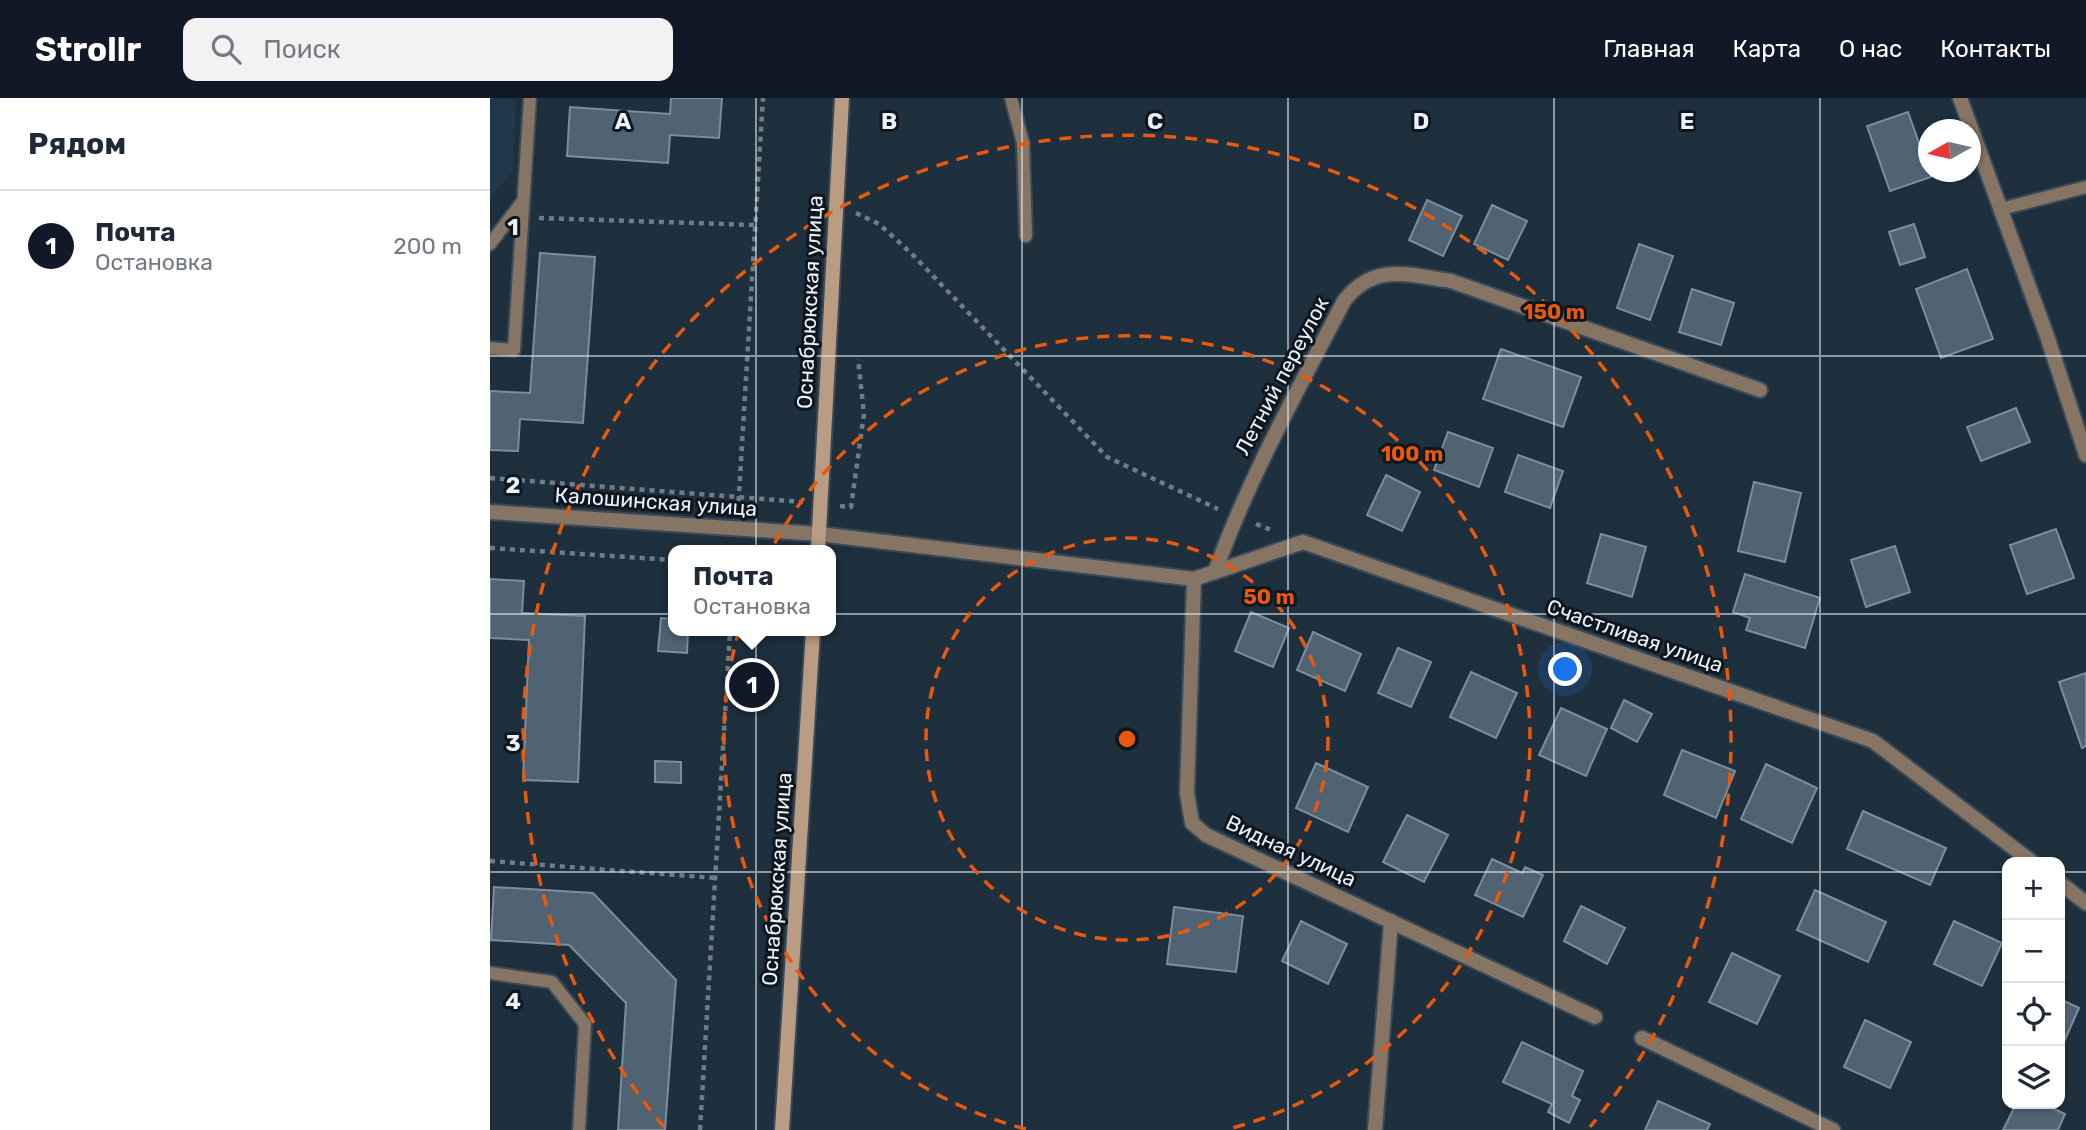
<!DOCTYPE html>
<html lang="ru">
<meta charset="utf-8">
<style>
:root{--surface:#fff;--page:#f2f2f3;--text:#1f2937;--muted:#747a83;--line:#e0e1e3;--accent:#111827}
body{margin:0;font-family:Rubik,sans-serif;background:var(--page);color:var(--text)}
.controls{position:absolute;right:21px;bottom:21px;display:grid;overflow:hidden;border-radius:14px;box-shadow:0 2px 5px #0004}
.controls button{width:63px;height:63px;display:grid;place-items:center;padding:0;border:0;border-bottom:2px solid var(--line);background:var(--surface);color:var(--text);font:35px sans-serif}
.compass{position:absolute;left:1428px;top:21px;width:63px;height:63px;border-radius:50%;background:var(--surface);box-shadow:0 2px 5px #0004;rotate:262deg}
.you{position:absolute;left:1076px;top:572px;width:24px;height:24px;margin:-18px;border:5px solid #fff;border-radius:50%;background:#1a73e8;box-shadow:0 0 0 10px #1a73e833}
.badge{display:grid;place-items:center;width:46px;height:46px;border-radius:50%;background:var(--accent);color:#fff;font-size:23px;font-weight:700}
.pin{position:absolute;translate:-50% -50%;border:4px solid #fff;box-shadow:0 2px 7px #0006}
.popup{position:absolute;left:178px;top:447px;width:168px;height:91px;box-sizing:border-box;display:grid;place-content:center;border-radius:14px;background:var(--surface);filter:drop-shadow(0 2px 5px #0005);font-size:23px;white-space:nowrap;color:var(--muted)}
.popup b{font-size:26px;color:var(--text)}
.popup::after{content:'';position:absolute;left:50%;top:100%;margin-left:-14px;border:14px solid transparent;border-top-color:var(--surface)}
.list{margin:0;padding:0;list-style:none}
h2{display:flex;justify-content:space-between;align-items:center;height:91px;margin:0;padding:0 28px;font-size:30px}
h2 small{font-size:23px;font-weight:400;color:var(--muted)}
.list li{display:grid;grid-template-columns:46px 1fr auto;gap:21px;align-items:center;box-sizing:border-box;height:112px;padding:0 28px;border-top:2px solid var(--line)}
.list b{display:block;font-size:26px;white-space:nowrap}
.list p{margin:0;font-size:23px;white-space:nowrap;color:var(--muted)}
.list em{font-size:23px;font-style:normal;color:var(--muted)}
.icon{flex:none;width:38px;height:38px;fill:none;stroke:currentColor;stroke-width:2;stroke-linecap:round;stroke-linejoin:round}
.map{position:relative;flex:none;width:1596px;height:1032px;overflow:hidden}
header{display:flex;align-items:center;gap:42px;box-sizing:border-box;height:98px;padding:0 35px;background:var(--accent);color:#fff}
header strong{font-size:33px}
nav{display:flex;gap:38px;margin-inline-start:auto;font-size:24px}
.search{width:490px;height:63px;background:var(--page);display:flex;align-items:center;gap:18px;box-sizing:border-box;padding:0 24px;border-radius:14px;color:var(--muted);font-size:26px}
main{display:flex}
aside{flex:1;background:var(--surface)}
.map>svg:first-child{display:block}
.built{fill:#21384b}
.building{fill:#506373;stroke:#7a8e9f;stroke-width:2}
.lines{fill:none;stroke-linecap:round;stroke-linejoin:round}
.lane-casing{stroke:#3a4a58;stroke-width:16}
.street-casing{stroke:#3a4a58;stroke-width:18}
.secondary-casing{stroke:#3a4a58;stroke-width:18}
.path{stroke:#6e7d89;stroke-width:4.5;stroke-dasharray:5 5;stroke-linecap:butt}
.lane{stroke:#867464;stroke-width:12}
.street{stroke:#867464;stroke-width:14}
.secondary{stroke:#b99c82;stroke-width:14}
.grid{fill:none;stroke:#e8f3fc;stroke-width:2;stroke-opacity:0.55}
.ring{fill:none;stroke:#e8590c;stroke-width:3.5;stroke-dasharray:12 9}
.labels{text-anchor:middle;stroke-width:6;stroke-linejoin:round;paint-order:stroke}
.street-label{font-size:21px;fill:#e8f3fc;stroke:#0f161d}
.grid-label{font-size:23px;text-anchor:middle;font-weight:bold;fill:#e8f3fc;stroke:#0f161d;stroke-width:6;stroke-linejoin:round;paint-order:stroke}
.centre{fill:#e8590c;stroke:#0f161d;stroke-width:3.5}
.ring-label{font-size:21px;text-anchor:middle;font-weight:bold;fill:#e8590c;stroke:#0f161d;stroke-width:6;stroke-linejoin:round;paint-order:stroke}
</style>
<header>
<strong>Strollr</strong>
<div class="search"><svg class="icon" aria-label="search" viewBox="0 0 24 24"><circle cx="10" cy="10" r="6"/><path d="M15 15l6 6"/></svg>Поиск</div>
<nav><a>Главная</a><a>Карта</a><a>О нас</a><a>Контакты</a></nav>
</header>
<main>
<aside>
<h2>Рядом<small></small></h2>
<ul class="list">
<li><span class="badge">1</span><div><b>Почта</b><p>Остановка</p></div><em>200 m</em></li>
</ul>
</aside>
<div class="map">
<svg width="1596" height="1032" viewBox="0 0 1596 1032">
<rect width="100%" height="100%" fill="#1e2f3d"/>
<path class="built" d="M0 0H26L23 73 0 101Z"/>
<g class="building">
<path d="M181 0H232L229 40 180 37 178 65 77 58 80 9 180 16Z"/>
<path d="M1418 14 1441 79 1400 93 1377 28Z"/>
<path d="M937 102 972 118 953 158 919 142Z"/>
<path d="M1002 107 1037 123 1018 162 984 146Z"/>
<path d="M1424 126 1435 159 1410 167 1399 134Z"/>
<path d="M1149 146 1183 158 1160 222 1127 210Z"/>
<path d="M50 155 105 159 93 325 30 321 28 353 0 352V293L40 295Z"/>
<path d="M1477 171 1503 241 1451 260 1426 191Z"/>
<path d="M1202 191 1244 205 1231 247 1189 234Z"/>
<path d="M1011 251 1091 279 1073 329 993 301Z"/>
<path d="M1526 310 1540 344 1491 363 1477 329Z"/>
<path d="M958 334 1003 350 989 389 944 372Z"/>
<path d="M1028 357 1073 373 1060 410 1015 394Z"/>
<path d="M896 377 930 394 912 433 877 417Z"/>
<path d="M1264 384 1311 395 1295 464 1248 453Z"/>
<path d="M1566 431 1584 480 1537 496 1520 447Z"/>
<path d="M1111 436 1156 449 1142 499 1097 485Z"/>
<path d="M1405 448 1420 494 1376 509 1361 462Z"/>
<path d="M1255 476 1330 500 1315 550 1256 532 1260 520 1243 514Z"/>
<path d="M0 481 34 483 32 515 95 518 88 684 33 682 39 542 0 540Z"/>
<path d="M761 514 799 530 783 569 745 553Z"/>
<path d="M171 520 183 521V533H198L197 555 168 553Z"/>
<path d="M823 534 871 556 855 593 807 572Z"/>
<path d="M908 550 941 564 921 609 888 595Z"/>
<path d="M981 574 1027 595 1006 640 960 619Z"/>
<path d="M1596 575V648L1592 650 1569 584Z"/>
<path d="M1134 602 1162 616 1147 644 1121 630Z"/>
<path d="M1071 610 1117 631 1096 678 1049 657Z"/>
<path d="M1192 652 1245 673 1226 720 1174 697Z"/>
<path d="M165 663 191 664V685L165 684Z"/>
<path d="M826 665 878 689 858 734 806 710Z"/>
<path d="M1276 666 1327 690 1302 745 1251 721Z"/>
<path d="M1373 713 1456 750 1440 787 1357 751Z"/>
<path d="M917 717 958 737 934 784 893 764Z"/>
<path d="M1002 761 1032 775 1035 769 1053 777 1033 819 985 797Z"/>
<path d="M4 789 103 795 186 882 175 1032H128L136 905 79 847 1 842Z"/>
<path d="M1325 792 1396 824 1378 864 1307 832Z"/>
<path d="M1091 808 1135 830 1117 866 1074 843Z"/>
<path d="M684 809 753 818 746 874 677 866Z"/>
<path d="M811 823 857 846 838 886 792 863Z"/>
<path d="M1464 823 1512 845 1492 888 1444 866Z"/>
<path d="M1242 855 1290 878 1267 926 1219 904Z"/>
<path d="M1570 901 1589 910 1570 953Z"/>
<path d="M1375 922 1421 944 1400 990 1354 969Z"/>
<path d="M1032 944 1093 973 1082 998 1090 1002 1079 1025 1058 1014 1062 1006 1013 984Z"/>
<path d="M1168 1003 1220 1026 1217 1032H1155Z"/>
<path d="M1526 1006H1554L1575 1016 1568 1032H1513Z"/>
</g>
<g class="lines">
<defs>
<g id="lane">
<path d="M521 0 533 45 536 138"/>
<path d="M1511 111 1596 89"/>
<path d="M0 146 33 103"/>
<path d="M0 250 24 252 40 0"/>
<path d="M0 875 62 884 95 926 89 1032"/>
</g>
<g id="street">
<path d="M1470 0 1557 238 1596 357"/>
<path d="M0 414 329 436 704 481 813 444 1383 643 1542 764"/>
<path d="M725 474C759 379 808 292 854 203 884 164 918 177 961 183L1270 292"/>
<path d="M704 481 697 695 702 725 716 737 1105 919"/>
<path d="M1570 785 1596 805"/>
<path d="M1152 940 1343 1032"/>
<path d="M885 1032 901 823"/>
</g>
<g id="secondary">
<path d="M328 452 352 0"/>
<path d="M292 1032 323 533"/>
</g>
</defs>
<use href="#lane" class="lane-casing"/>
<use href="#street" class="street-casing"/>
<use href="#secondary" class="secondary-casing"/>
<g class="path">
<path d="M366 115 389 126 422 156 617 359 728 411"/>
<path d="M49 120 265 127"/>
<path d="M0 380 313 404"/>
<path d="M350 408 361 409 374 316 368 261"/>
<path d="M248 413 273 0"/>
<path d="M766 426 784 433"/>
<path d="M0 450 183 462"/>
<path d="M0 763 226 780"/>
<path d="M210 1032 240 533"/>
</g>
<use href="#lane" class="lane"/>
<use href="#street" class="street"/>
<use href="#secondary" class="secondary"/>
</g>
<path class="grid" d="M266 0V1032M532 0V1032M798 0V1032M1064 0V1032M1330 0V1032M0 258H1596M0 516H1596M0 774H1517M1570 774H1596"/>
<g class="ring">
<circle cx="637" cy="641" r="201"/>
<path d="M536 1031A403 403 0 1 1 738 1031"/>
<path d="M174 1029A604 604 0 1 1 1100 1029"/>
</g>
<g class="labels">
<g class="street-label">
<text transform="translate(320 204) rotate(-87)" y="7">Оснабрюкская улица</text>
<text transform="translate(792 278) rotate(-62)" y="7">Летний переулок</text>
<text transform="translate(166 404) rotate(4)" y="7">Калошинская улица</text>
<text transform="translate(1145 538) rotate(19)" y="7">Счастливая улица</text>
<text transform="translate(801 753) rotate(25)" y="7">Видная улица</text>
<text transform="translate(287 781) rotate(-86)" y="7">Оснабрюкская улица</text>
</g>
</g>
<g class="grid-label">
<text x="133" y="31">A</text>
<text x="399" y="31">B</text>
<text x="665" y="31">C</text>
<text x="931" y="31">D</text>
<text x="1197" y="31">E</text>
<text x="23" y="137">1</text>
<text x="23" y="395">2</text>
<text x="23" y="653">3</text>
<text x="23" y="911">4</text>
</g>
<circle cx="637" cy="641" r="10" class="centre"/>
<g class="ring-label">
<text x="1064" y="221">150 m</text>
<text x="922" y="363">100 m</text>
<text x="779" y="506">50 m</text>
</g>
</svg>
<div class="controls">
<button>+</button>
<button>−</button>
<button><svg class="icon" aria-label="locate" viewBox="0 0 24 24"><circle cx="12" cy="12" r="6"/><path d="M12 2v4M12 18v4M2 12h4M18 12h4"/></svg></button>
<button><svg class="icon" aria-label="layers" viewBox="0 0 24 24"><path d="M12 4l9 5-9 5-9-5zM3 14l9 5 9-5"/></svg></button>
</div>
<svg class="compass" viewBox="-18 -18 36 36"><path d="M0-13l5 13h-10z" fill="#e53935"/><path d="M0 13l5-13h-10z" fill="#747a83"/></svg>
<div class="you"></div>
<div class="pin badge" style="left:262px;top:587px">1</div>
<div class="popup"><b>Почта</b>Остановка</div>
</div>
</main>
